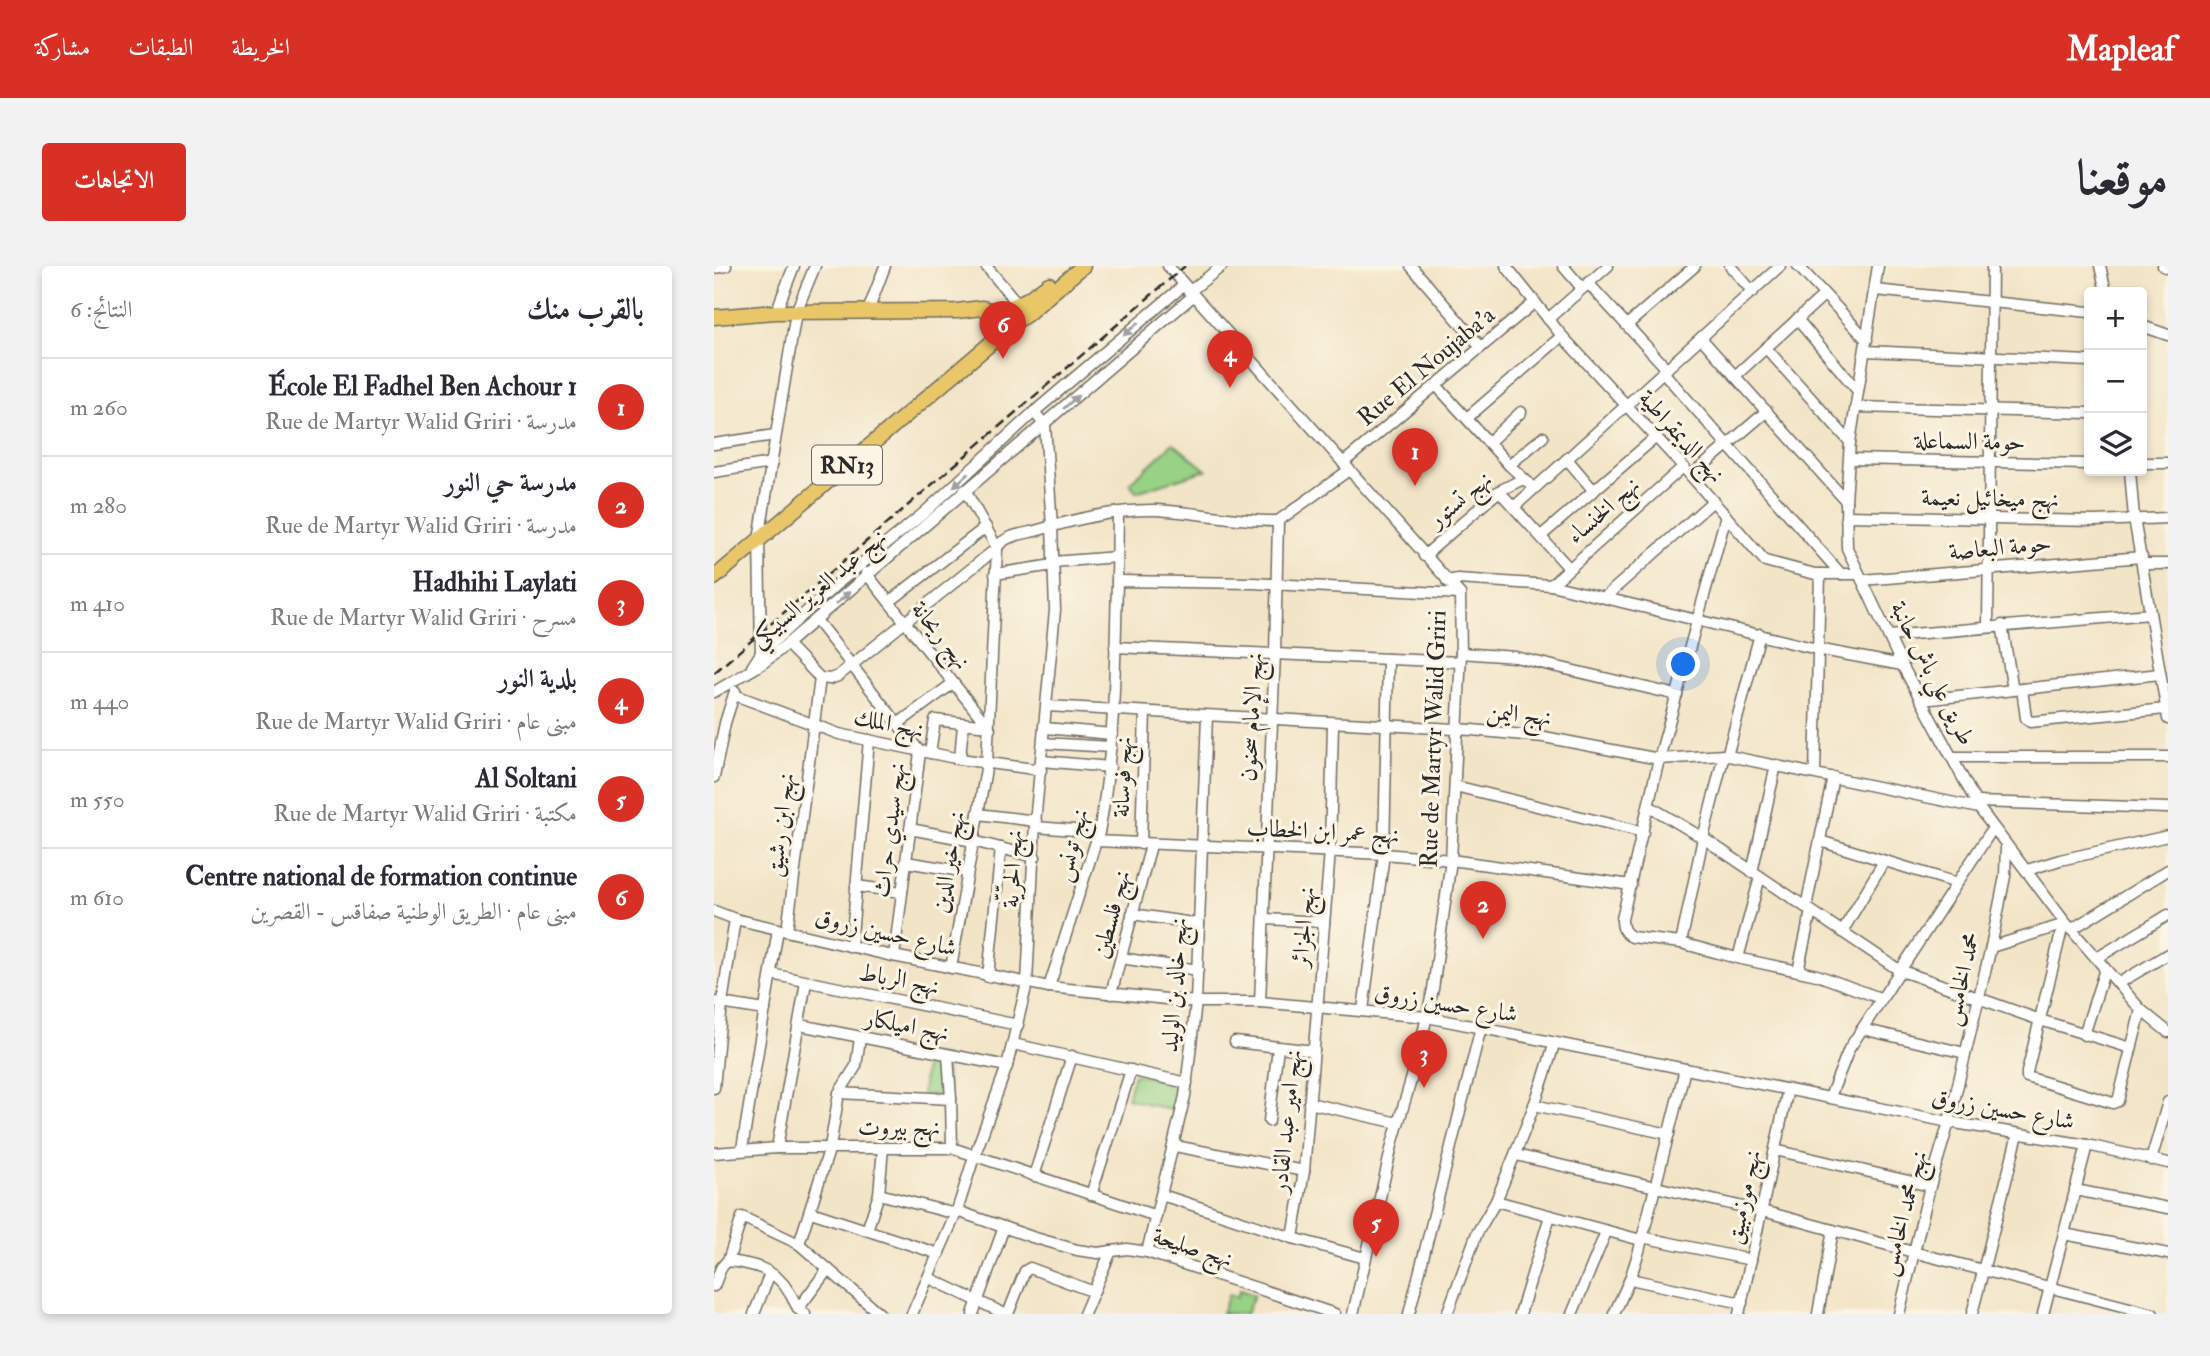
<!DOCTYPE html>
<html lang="ar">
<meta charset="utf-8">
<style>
:root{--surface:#fff;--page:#f2f2f3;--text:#2b2b33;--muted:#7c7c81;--line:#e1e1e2;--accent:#d93025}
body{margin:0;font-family:"IM FELL Double Pica",Amiri,serif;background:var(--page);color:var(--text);direction:rtl}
.controls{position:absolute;right:21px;top:21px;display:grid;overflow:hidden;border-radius:7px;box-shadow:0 4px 10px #0003}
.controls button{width:63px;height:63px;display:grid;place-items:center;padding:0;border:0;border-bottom:2px solid var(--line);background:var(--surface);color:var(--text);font:35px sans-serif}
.you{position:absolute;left:970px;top:399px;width:24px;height:24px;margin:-18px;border:5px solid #fff;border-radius:50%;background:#1a73e8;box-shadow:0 0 0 10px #1a73e833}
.badge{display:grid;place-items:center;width:46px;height:46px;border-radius:50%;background:var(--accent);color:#fff;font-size:23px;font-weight:700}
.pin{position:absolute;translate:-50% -58px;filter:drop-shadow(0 2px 4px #0008)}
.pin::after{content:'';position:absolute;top:37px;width:24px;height:21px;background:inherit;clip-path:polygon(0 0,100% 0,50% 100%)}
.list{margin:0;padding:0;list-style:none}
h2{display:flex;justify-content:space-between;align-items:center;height:91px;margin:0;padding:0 28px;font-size:30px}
h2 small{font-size:23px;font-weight:400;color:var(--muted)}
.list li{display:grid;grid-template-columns:46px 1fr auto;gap:21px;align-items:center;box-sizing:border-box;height:98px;padding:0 28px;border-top:2px solid var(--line)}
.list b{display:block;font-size:26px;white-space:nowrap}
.list p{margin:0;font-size:23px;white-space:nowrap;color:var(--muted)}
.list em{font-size:23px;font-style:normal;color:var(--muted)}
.icon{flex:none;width:38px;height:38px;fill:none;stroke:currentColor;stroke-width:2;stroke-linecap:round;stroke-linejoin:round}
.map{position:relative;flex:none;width:1454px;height:1048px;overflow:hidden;direction:ltr;border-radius:7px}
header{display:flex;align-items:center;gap:42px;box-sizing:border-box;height:98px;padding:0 35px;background:var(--accent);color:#fff}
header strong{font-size:33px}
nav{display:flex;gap:38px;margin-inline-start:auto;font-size:24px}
.intro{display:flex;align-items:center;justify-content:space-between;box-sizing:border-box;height:168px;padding:0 42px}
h1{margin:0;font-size:49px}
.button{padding:18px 32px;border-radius:7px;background:var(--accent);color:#fff;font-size:24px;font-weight:700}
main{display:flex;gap:42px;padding:0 42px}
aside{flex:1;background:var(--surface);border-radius:7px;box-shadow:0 4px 10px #0003}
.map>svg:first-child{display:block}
.green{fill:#98d285;stroke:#627e58;stroke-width:2}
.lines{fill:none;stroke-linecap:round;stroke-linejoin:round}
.minor-casing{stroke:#716c62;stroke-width:13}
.major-casing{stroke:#716c62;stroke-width:17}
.minor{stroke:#fff;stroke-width:10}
.major{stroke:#e9c769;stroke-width:14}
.rail{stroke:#2b2b2b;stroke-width:2.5;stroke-dasharray:10 5;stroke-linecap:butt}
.oneway{fill:#a0a0a0}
.labels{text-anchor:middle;stroke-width:6;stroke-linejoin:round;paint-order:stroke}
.shield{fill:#fcf5e5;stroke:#6a6863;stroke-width:2}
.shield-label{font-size:23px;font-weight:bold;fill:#2b2b2b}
.street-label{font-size:24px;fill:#2b2b2b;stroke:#fcf5e5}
</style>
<header>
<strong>Mapleaf</strong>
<nav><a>الخريطة</a><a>الطبقات</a><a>مشاركة</a></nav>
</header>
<div class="intro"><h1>موقعنا</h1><a class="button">الاتجاهات</a></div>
<main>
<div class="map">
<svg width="1454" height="1048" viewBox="0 0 1454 1048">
<rect width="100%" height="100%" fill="#fcf5e5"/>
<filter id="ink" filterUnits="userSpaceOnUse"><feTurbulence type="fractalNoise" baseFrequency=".0143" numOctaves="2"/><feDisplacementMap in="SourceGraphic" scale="14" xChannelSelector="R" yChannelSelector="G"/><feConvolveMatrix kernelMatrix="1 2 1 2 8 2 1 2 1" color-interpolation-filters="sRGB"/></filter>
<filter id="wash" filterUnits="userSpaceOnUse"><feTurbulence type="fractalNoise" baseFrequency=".00686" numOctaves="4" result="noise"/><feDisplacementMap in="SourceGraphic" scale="28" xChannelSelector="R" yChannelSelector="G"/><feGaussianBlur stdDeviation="1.57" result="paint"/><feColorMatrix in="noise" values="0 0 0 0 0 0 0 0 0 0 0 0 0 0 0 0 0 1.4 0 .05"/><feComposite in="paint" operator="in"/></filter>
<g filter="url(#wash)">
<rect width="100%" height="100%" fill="#f2e4c7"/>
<g class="green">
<path d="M459 177 492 204 422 226 416 217Z"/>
<path d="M212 788 231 790 234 829 208 828Z"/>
<path d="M420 808 470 820 463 846 413 832Z"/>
<path d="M526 1024 540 1029 532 1048 508 1047 515 1028 523 1031Z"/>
</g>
</g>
<g filter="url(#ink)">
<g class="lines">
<defs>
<g id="minor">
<path d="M272 0 304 38"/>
<path d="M454 0 746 328 747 387 737 594 719 723 703 794 679 875 639 1048"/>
<path d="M697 0 767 81"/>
<path d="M792 0 848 70 965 196 1051 295 1101 308H1145"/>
<path d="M849 0 868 22"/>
<path d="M1016 0 1039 26"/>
<path d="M1084 0 1153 74"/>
<path d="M1164 0 1136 176 1132 235 1133 282 1188 399 1265 542 1350 655 1427 744 1454 766"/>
<path d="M1386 0 1392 26"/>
<path d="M1449 0 1454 2"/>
<path d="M0 2 12 0"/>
<path d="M874 17 953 103"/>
<path d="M1161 24 1375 46"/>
<path d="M475 26 508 0"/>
<path d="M154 45 171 0"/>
<path d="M62 46 80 0"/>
<path d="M834 53 894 0"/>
<path d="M1083 53 1144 125"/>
<path d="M913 59 981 0"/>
<path d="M1428 60 1454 69"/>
<path d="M987 72 1132 235"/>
<path d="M1052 82 1136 176"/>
<path d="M1152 85 1375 95"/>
<path d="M949 106 1127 308"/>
<path d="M1021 110 1110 29"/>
<path d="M722 119 795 199 820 222"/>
<path d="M1143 141 1375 147"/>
<path d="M753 152 848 70"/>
<path d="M775 176 807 146"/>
<path d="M0 178 61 169"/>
<path d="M853 193 880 225"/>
<path d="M1136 193 1375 198"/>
<path d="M629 197 821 36"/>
<path d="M1428 197H1454"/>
<path d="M795 199 829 171"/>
<path d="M1416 205 1420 252 1454 453"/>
<path d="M0 206 58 197"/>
<path d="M977 210 1053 145"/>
<path d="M785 225 855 302"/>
<path d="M800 241 1066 0"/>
<path d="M1012 250 945 493 908 653C908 662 910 667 918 671L967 677 1023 692 1103 709 1166 732"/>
<path d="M1132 250 1381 255 1454 252"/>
<path d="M827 270 942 171"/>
<path d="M710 290 785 225 809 213"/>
<path d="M339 296 403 291"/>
<path d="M1428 298H1454"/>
<path d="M152 307 276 463"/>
<path d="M281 308 339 299"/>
<path d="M1148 314 1428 291"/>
<path d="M403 315 404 247"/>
<path d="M733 315 744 313 837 319 1103 383 1188 399"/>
<path d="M837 319 969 201"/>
<path d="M891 331 999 235"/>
<path d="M175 336 272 261"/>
<path d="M102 354 206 486"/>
<path d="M1288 359 1299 424"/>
<path d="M1274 360 1278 0"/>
<path d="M1175 370 1436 348"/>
<path d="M73 378 106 412"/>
<path d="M401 381 746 396"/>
<path d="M747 387 801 391 963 429"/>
<path d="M47 389 45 273 82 46 101 0"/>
<path d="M38 401 47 387 124 317 210 247 320 146 470 19"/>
<path d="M1308 423 1312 452 1316 456 1452 443"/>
<path d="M0 426 48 398 73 378 479 30"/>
<path d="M21 429 125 468 246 493 327 504"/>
<path d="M1208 434 1446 408"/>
<path d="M333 440 758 464 830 471 945 493 1010 489 1265 542"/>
<path d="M185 457 238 418"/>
<path d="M331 462 398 468"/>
<path d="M329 477 397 481"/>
<path d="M216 487 221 454 274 460"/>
<path d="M1013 490 1046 368"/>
<path d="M1239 491H1454"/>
<path d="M246 493 249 458"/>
<path d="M328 495 396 501"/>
<path d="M1101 507 1106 308"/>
<path d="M0 511 11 457 21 425"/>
<path d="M741 520 929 566"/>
<path d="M1262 536 1454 542"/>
<path d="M935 540 989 572 1185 704 1326 754 1417 782"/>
<path d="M264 548 322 555"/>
<path d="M322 561 385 566"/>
<path d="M196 563 259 575 321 591"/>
<path d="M382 575 670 588 737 594 917 619"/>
<path d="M1106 575 1243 617"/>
<path d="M427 578 431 446"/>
<path d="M192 596 253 606"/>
<path d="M1313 604 1346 594 1454 570"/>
<path d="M1038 606 1062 499"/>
<path d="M142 620 188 626"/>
<path d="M1092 641 1119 511"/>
<path d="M0 645 21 653 174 689 335 721 482 736H546L713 751 1235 856 1373 879 1454 897"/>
<path d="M418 648 485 658"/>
<path d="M551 653 610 656"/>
<path d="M1350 655 1313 806V811L1399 837 1404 835 1427 744"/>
<path d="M1358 663 1454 604"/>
<path d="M73 665 106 412 116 413 124 410 283 282C289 270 309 268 321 265 359 254 402 243 442 244 483 246 523 256 564 255"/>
<path d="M1128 666 1170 595"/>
<path d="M967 677 989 572 1010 489"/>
<path d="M137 681 155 474"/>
<path d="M1277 681 1348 659"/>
<path d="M180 690 206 486"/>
<path d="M407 692 484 704"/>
<path d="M1024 692 1046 611"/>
<path d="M1383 692 1454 649"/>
<path d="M237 702 273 497 283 282 251 224"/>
<path d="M1084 705 1097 645"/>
<path d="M57 708 304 759"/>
<path d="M274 711 287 582"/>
<path d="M1405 717 1454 688"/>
<path d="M335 721 385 566C401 483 401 399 403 315L539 317 746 328"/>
<path d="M397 728 437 579"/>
<path d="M0 736 51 744"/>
<path d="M546 736 561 387 564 255 635 204"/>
<path d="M649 744 670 588 674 393"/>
<path d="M86 759 293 800"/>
<path d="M1148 763 1251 787"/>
<path d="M1370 769 1391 703"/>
<path d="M521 776 600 785"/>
<path d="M299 778 473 817"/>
<path d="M840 778C825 832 803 883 782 935L927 974"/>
<path d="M234 789 237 833"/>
<path d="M0 822 8 737 21 653"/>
<path d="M125 827 237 833 238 882"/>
<path d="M1116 831 1135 783 1279 562"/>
<path d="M595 837 684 857"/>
<path d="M820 839 955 868"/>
<path d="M555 855 564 781"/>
<path d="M461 880 590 905"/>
<path d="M63 882 92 716"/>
<path d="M28 883 64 663"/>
<path d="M1061 884 1216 920"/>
<path d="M0 887 63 882H238L442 950"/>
<path d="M802 889 1060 948 1199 986 1439 1048"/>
<path d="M1437 894 1454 836"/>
<path d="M320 910 358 790"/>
<path d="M1361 924 1454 942"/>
<path d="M165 928 238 947 243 945 318 971 363 984 384 987 413 983 433 986 621 1048"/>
<path d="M377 929 417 804"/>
<path d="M448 929 579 972 651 992"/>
<path d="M97 946 225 988"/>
<path d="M153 964 165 928 169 882"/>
<path d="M1350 968 1454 988"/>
<path d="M928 971 1037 994"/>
<path d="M579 972 590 905 616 585 619 457"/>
<path d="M85 978 116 881 125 827 142 800 146 772"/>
<path d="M433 986 471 830 482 736 493 450"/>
<path d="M14 995 28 951 85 978 166 1048"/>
<path d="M215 1012 291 1048"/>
<path d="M916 1013 1028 1037"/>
<path d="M0 1020 7 1002 13 995C37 997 62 1003 75 1026 81 1035 82 1043 91 1048"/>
<path d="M84 1043 114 1003"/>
<path d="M40 1048 56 1007"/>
<path d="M198 1048 243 945 259 894 293 800 313 717 321 557 341 344 338 260 331 159 320 146"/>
<path d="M259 1048 290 961"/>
<path d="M294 1048 311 1005 316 1002 380 1026"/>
<path d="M370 1048 397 985"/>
<path d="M695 1048 767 761"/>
<path d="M733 1048 763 967 782 935"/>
<path d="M806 1048 836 950"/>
<path d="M858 1048 892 966"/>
<path d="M900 1048 916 1013 925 985 971 803"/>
<path d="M1025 1048 1074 823"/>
<path d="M1104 1048 1119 964"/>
<path d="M1185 1048 1216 920 1235 856 1277 681 1291 610 1292 579"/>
<path d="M1258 1048 1304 868"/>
<path d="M1329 1048 1373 879"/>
</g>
<g id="major">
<circle cx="286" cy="56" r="11"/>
<path d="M287 46 314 33 335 18"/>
<path d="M0 51 62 46 243 45 268 42 284 46"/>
<path d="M297 59 312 49 369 0"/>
<path d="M0 312 290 66"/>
</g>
</defs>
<use href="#minor" class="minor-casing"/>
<use href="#major" class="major-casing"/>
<use href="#minor" class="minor"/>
<use href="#major" class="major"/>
<path class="rail" d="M0 407 471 0"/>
</g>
<defs><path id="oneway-solid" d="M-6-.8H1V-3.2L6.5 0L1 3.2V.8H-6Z" transform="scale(1.75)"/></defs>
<g class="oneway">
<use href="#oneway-solid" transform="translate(417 63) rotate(139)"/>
<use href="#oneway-solid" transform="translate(357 136) rotate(-42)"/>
<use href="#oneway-solid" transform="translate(247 214) rotate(138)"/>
<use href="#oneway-solid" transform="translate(129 332) rotate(-40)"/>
</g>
</g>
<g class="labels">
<rect class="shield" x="98" y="179.5" width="70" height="39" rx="5"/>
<g class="shield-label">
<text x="133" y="207">RN13</text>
</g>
<g class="street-label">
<text transform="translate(712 100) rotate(-40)" y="8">Rue El Noujaba'a</text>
<text transform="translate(968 170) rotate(48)" y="8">نهج الديمقراطية</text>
<text transform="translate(1256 175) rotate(1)" y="8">حومة السماعلة</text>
<text transform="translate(1276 232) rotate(1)" y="8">نهج ميخائيل نعيمة</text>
<text transform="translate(746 233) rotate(-39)" y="8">نهج تستور</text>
<text transform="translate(889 244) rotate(-41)" y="8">نهج الخنساء</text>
<text transform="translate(1286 281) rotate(-5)" y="8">حومة البعاصة</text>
<text transform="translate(104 322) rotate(-40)" y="8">نهج عبد العزيز السبيكي</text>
<text transform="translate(227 369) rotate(52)" y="8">نهج ريحانة</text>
<text transform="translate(1219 407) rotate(63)" y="8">طريق علي باش حانبة</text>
<text transform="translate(805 448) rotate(6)" y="8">نهج اليمن</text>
<text transform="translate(537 451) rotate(-87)" y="8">نهج الإمام سحنون</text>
<text transform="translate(175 457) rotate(12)" y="8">نهج الملك</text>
<text transform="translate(719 473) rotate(-88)" y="8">Rue de Martyr Walid Griri</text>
<text transform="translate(408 511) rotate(-88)" y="8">نهج فوسانة</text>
<text transform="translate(66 559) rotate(-83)" y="8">نهج ابن رشيق</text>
<text transform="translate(175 564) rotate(-83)" y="8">نهج سيدي حراث</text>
<text transform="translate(609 565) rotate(3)" y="8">نهج عمر ابن الخطاب</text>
<text transform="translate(357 579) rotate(-75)" y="8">نهج تونس</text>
<text transform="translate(234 596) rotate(-80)" y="8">نهج خير الدين</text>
<text transform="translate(298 603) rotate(-87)" y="8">نهج الحرّيّة</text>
<text transform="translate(397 648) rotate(-75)" y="8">نهج فلسطين</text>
<text transform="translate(589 661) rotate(-85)" y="8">نهج الجزائر</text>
<text transform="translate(172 666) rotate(13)" y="8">شارع حسين زروق</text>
<text transform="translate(185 713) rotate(11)" y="8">نهج الرباط</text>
<text transform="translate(1247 713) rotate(-77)" y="8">محمد الخامس</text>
<text transform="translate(460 719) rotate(-86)" y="8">نهج خالد بن الوليد</text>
<text transform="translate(732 737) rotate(9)" y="8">شارع حسين زروق</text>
<text transform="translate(193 759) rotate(11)" y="8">نهج اميلكار</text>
<text transform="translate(1289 843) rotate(10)" y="8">شارع حسين زروق</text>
<text transform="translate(572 855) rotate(-84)" y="8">نهج امير عبد القادر</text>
<text x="185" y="869">نهج بيروت</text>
<text transform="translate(1029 931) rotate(-78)" y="8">نهج موزمبيق</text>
<text transform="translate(1189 947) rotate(-75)" y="8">نهج محمد الخامس</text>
<text transform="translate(479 981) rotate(18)" y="8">نهج صليحة</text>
</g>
</g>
</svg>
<div class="controls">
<button>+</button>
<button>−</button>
<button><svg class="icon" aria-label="layers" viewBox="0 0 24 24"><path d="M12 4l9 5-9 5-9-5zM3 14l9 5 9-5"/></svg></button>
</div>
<div class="you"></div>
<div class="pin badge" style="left:701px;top:220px">1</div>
<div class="pin badge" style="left:769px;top:673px">2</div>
<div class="pin badge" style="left:710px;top:822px">3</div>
<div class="pin badge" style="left:516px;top:122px">4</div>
<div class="pin badge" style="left:662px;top:991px">5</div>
<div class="pin badge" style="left:289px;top:93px">6</div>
</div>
<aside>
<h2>بالقرب منك<small>النتائج: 6</small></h2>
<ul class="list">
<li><span class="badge">1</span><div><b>École El Fadhel Ben Achour 1</b><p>مدرسة · Rue de Martyr Walid Griri</p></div><em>260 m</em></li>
<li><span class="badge">2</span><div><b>مدرسة حي النور</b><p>مدرسة · Rue de Martyr Walid Griri</p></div><em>280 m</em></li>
<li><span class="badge">3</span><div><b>Hadhihi Laylati</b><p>مسرح · Rue de Martyr Walid Griri</p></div><em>410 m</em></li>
<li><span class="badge">4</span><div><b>بلدية النور</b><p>مبنى عام · Rue de Martyr Walid Griri</p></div><em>440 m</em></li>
<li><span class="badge">5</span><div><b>Al Soltani</b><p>مكتبة · Rue de Martyr Walid Griri</p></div><em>550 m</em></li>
<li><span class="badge">6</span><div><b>Centre national de formation continue</b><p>مبنى عام · الطريق الوطنية صفاقس - القصرين</p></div><em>610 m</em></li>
</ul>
</aside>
</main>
